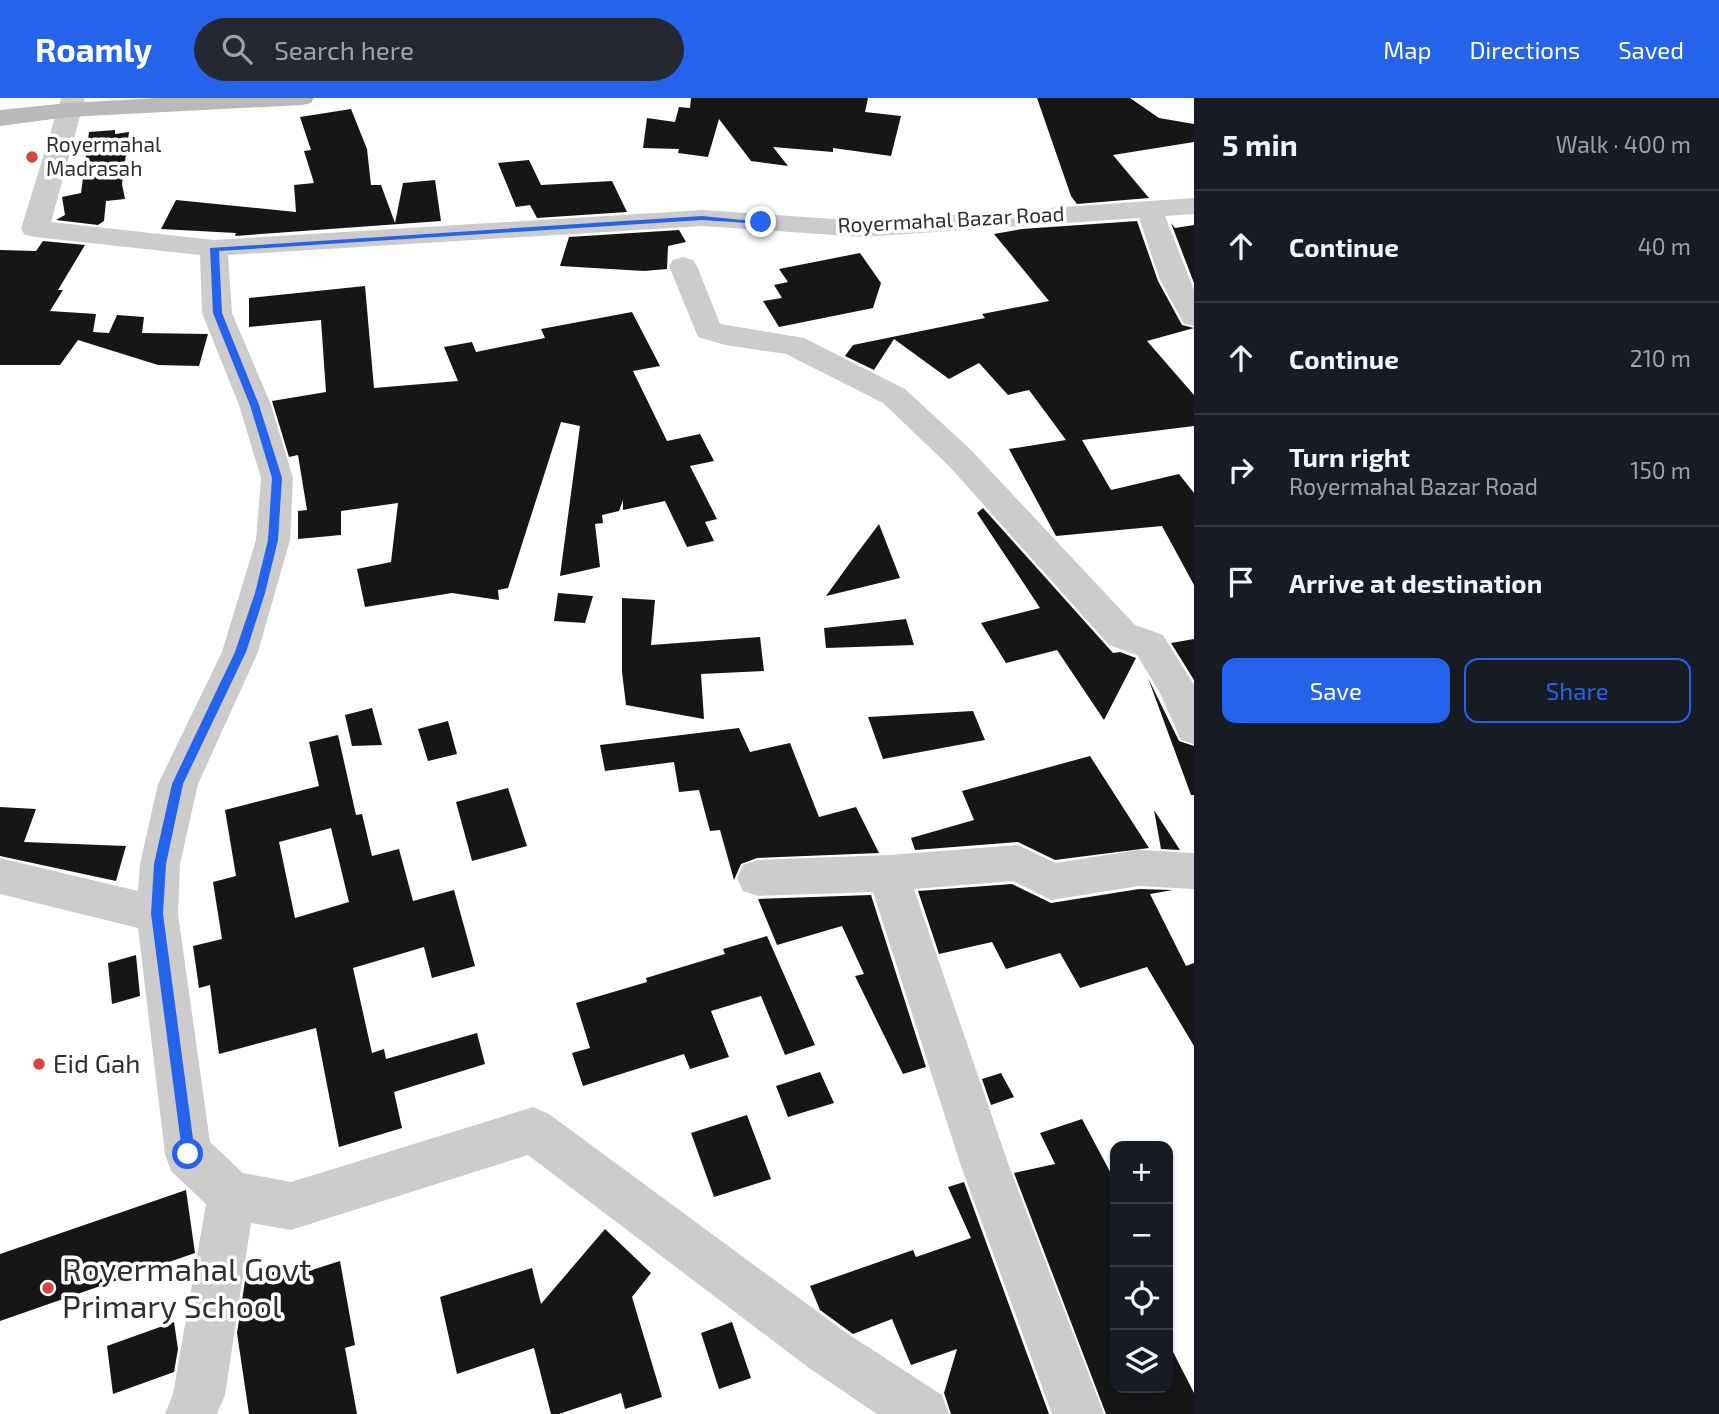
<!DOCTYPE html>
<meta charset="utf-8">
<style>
:root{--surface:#171b24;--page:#242831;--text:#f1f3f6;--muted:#9ea1a6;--line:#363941;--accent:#2563eb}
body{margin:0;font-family:"Exo 2",sans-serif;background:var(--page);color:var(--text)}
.controls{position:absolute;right:21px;bottom:21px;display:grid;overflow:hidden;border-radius:14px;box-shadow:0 2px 5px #0004}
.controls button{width:63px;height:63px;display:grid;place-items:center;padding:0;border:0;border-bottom:2px solid var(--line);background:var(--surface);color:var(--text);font:35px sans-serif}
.stop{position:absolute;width:21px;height:21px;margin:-16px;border:5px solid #2563eb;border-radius:50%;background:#fff}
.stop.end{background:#2563eb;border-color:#fff;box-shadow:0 2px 7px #0008}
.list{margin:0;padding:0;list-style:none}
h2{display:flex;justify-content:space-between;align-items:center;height:91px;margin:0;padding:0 28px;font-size:30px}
h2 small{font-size:23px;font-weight:400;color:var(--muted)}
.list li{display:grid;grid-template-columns:46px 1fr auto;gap:21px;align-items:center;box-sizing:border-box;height:112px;padding:0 28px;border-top:2px solid var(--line)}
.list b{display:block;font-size:26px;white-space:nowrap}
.list p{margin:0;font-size:23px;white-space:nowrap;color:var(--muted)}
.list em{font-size:23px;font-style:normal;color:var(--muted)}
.actions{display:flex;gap:14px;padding:21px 28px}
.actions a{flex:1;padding:16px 0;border:2px solid var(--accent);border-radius:14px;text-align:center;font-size:24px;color:var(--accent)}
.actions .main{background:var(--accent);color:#fff}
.icon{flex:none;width:38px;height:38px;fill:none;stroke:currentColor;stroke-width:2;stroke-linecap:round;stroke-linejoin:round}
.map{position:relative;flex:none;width:1194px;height:1316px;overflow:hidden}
header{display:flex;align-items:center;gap:42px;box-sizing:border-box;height:98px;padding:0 35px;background:var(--accent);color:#fff}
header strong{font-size:33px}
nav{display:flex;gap:38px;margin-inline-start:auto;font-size:24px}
.search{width:490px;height:63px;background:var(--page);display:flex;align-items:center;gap:18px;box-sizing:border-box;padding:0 24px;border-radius:38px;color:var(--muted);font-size:26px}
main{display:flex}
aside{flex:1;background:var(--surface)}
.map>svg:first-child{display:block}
.building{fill:#161616;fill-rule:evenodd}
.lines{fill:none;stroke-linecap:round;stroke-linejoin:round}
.minor{fill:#ccc;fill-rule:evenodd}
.secondary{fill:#b9b9b9;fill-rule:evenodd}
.route{fill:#2563eb}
.poi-dot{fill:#d9443d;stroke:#fff;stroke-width:2.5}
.labels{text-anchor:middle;stroke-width:7;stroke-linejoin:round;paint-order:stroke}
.far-poi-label{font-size:21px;fill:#2f2f2f;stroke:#fff;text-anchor:start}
.far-street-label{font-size:21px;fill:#2f2f2f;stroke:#fff}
.poi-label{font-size:26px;fill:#2f2f2f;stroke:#fff;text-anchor:start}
.near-poi-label{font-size:32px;fill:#2f2f2f;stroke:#fff;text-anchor:start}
</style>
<header>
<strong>Roamly</strong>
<div class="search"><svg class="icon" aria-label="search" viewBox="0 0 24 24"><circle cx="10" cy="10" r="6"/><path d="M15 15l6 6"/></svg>Search here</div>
<nav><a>Map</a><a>Directions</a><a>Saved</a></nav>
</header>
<main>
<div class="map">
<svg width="1194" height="1316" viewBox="0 0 1194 1316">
<rect width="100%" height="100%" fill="#fff"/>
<g class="building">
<path d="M691 0H868L865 14 901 18 891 58 833 50V54L773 49 788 68 751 63 719 21 708 59 678 55 679 51 643 50 647 20 675 24 679 9 690 10Z"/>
<path d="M1037 0H1130L1159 20 1194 26V44L1113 57 1149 100 1077 106 1071 98Z"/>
<path d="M351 11 367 51 371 87H381L395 125 403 85 435 82 441 123 235 138 236 135 161 131 176 102 296 114 294 87 314 85 304 53 311 52 300 19Z"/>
<path d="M115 32V36L129 34 122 86 125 101 106 103 104 123 98 127 56 122 65 117 62 99 81 95 89 34Z"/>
<path d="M529 62 541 87 612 83 627 114 537 120 530 107 516 109 498 65Z"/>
<path d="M1137 123 1158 183 1182 227 1194 230 1147 243 1194 297V328L1082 342 1111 392 1179 376 1194 395V487L1162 428 1056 438 1009 351 1066 342 1029 292 1008 297 979 265 949 281 894 241 874 272 845 258 853 247 985 220 982 216 1049 203 994 136 1022 131Z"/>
<path d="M1171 125 1175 130 1194 127V185Z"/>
<path d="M679 132 686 144 668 148 667 171 644 173 560 168 569 139Z"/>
<path d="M43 143 85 147 58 192H63L50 213 96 216 93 234 109 235 117 217 144 219 142 235 208 236 199 268 158 267 78 242 60 267H0V152L36 153Z"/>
<path d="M860 155 881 185 873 210 779 229 763 203 782 200 774 187 788 184 779 171Z"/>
<path d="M365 188 374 290 458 283 444 249 472 244 476 254 545 240 541 231 632 214 660 268 633 273 667 343 700 336 714 363 690 368 717 421 705 424 714 443 687 449 665 403 623 412V402L619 413 602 417 603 425 595 426 600 469 560 478 580 328 561 324 508 490 498 492 499 502 452 495 365 509 357 471 391 464 398 405 341 413V437L298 441V413L307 412 298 357 289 359 272 303 326 294 321 222 249 229V200Z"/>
<path d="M983 410 1113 555 1120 554 1136 560 1104 622 1057 552 1006 565 981 525 1040 510 977 415Z"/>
<path d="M879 426 900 480 826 498 852 462Z"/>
<path d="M558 495 593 498 585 525 554 523Z"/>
<path d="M622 500 655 502 651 547 760 539 764 573 701 576 704 621 626 607 622 574Z"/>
<path d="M906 521 914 547 826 550 824 530Z"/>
<path d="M1194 541V582L1171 545Z"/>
<path d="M1148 580 1179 643 1194 648V697H1191Z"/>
<path d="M372 610 382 647 352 648 345 617Z"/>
<path d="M973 613 985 642 883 661 868 619Z"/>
<path d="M448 623 457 656 428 663 418 631Z"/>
<path d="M739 630 750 654 790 645 819 719 856 709 879 755 757 760 741 766 734 782 720 732 710 733 699 692 679 694 674 664 605 673 600 647Z"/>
<path d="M338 637 356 717 362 716 372 758 399 751 413 803 454 792 475 868 432 880 424 849 353 870 372 955 384 951 386 961 477 935 485 966 394 994 402 1030 339 1049 316 930 219 956 210 887 199 890 193 848 222 841 213 784 236 778 225 712 319 688 309 644ZM331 730 349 804 295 820 279 744Z"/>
<path d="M1090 658 1149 750 1055 762 1018 744 915 752 911 740 974 722 962 693Z"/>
<path d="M508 690 527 748 472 763 456 704Z"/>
<path d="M0 709 36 711 24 744 126 748 116 783 0 758Z"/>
<path d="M1154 712 1180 752 1161 751Z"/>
<path d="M1012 786 1051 805 1139 791 1173 792 1150 796 1186 868 1194 865V948L1147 869 1080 890 1060 855 1006 871 992 844 939 856 918 793Z"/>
<path d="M871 797 926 969 903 976 855 878 864 876 842 828 777 847 758 801Z"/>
<path d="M767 838 815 947 785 957 761 898 711 913 729 959 690 971 684 956 583 988 572 955 590 950 576 905 647 884 646 880 725 856 723 851Z"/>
<path d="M136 857 140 898 112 906 108 865Z"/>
<path d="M820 974 834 1005 788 1019 776 988Z"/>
<path d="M1001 975 1014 999 991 1007 982 981Z"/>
<path d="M747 1017 771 1081 714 1099 691 1035Z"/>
<path d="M1082 1021 1115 1083V1290H1168V1244L1194 1295V1316H1106L1014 1075 1055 1066 1040 1035Z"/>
<path d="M964 1084 1049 1316H951L944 1295 957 1251 911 1267 892 1221 853 1236 820 1212 810 1188 913 1152 916 1159 971 1140 948 1089Z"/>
<path d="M186 1092 195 1155 0 1223V1156Z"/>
<path d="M605 1131 651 1175 632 1199 662 1299 625 1311 621 1295 559 1316H551L534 1250 457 1276 440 1199 532 1170 541 1206Z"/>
<path d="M340 1163 355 1247 345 1250 357 1316H249L237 1235 245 1183 288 1169 290 1179Z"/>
<path d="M174 1224 178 1251 174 1274 113 1296 107 1248Z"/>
<path d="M732 1224 751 1280 719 1291 701 1235Z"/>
</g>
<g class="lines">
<g class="minor">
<path d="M61 0H85L51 124 214 142 703 112 863 123 1194 100V116L1165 118 1194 192V228L1184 226 1160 182 1139 120 863 139 703 128 228 157 232 215 271 307 293 380 290 442 258 554 198 686 180 766 178 816 210 1044 243 1075 291 1084 533 1009 549 1016 845 1234 942 1297 949 1316H877L809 1270 528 1057 291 1132 251 1125 225 1297 217 1316H165L173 1296 206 1106 171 1073 165 1056 138 830 0 796V760L138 793 140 766 158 686 222 554 256 442 261 380 239 307 202 215 200 157 35 139 25 137 21 131Z"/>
<path d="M683 159 693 162 697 168 720 226 804 240 905 291 971 352 1135 527 1163 537 1194 587V646L1181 642 1160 595 1137 557 1109 547 949 368 883 305 786 256 725 247 698 239 669 168 673 162Z"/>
<path d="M1018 747 1055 765 1139 752 1194 755V791L1139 788 1051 802 1013 783 914 791 1009 1068 1104 1316H1052L961 1068 873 794 758 798 743 793 737 780 743 767 758 762 889 757Z"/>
</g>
<path class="secondary" d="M157 0H314L311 5 302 7 68 19 0 28V12L68 5Z"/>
</g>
<path class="route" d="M702 118 765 124 761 126 702 122 219 153 222 215 259 307 282 380 278 442 265 495 246 554 183 686 166 766 163 816 195 1056 193 1061H183L151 816 154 766 172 686 235 554 255 495 268 442 272 380 250 307 213 215 210 150Z"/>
<g class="poi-dot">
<circle cx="32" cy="59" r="7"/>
<circle cx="39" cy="966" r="7"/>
<circle cx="48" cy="1190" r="7"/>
</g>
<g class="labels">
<g class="far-poi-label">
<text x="46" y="54">Royermahal<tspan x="46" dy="24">Madrasah</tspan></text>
</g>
<g class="far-street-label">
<text transform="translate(951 122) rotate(-3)" y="7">Royermahal Bazar Road</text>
</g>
<g class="poi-label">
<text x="53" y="975">Eid Gah</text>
</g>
<g class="near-poi-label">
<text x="62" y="1183">Royermahal Govt<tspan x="62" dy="37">Primary School</tspan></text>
</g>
</g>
</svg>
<div class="controls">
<button>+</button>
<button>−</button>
<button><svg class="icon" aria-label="locate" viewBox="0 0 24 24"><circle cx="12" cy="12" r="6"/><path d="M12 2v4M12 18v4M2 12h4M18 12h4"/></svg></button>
<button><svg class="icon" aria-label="layers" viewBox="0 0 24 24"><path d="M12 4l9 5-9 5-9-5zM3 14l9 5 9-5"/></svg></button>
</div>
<div class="stop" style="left:188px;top:1056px"></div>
<div class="stop end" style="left:761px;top:124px"></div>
</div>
<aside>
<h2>5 min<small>Walk · 400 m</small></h2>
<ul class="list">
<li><svg class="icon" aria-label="ahead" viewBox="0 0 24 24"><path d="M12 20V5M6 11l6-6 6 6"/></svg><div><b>Continue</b></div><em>40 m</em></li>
<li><svg class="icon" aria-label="ahead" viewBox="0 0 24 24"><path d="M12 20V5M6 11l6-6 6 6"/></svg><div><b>Continue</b></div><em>210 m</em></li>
<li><svg class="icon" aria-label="right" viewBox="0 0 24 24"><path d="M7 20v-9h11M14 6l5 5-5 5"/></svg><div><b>Turn right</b><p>Royermahal Bazar Road</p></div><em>150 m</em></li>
<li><svg class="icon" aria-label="arrive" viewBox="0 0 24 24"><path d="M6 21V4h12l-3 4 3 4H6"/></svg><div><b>Arrive at destination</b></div></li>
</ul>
<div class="actions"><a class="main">Save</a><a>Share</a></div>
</aside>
</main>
